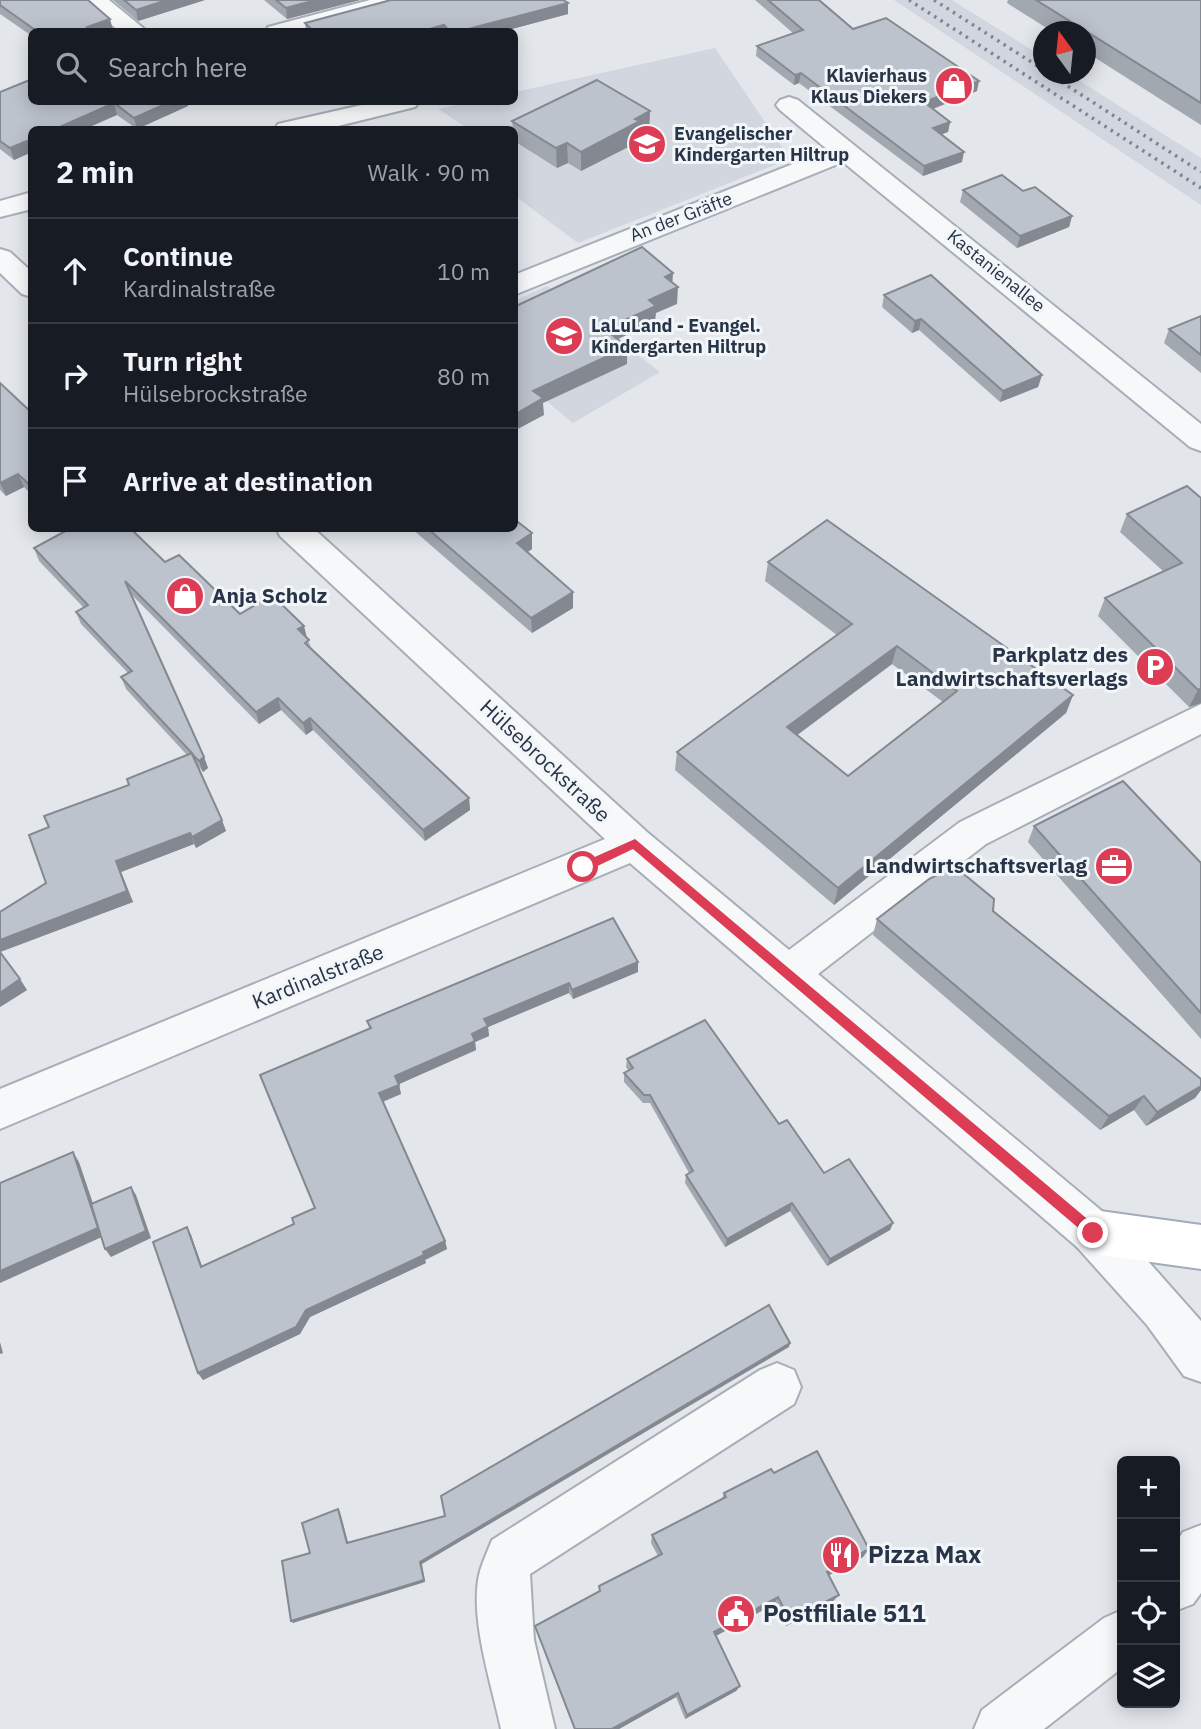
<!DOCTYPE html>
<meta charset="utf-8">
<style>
:root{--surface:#171b24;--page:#20242c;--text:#f1f3f6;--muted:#9ea1a6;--line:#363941}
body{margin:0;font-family:"IBM Plex Sans",sans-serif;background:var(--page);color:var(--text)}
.controls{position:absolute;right:21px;bottom:21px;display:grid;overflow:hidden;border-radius:10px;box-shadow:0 4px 18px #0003}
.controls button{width:63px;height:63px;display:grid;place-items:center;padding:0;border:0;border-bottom:2px solid var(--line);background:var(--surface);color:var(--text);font:35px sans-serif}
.compass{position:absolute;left:1033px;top:21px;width:63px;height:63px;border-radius:50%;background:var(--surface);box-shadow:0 4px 18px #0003;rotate:345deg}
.stop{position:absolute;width:21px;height:21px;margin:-16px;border:5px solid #dd3c55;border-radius:50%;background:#fff}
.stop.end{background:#dd3c55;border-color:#fff;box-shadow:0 2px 7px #0008}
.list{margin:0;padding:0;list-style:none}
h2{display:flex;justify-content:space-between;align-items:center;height:91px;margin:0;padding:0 28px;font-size:30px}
h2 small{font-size:23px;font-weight:400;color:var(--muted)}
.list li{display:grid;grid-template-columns:46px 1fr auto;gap:21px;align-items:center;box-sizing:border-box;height:105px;padding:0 28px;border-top:2px solid var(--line)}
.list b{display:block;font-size:26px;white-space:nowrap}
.list p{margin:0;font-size:23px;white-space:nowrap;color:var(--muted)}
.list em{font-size:23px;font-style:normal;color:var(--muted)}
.icon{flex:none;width:38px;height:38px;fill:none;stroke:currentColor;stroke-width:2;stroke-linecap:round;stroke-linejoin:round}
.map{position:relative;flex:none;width:1201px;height:1729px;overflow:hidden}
.search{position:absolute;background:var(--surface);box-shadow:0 4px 18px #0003;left:28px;top:28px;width:490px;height:77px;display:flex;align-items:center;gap:18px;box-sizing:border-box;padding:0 24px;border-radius:10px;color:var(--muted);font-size:26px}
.panel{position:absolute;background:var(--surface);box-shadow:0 4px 18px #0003;left:28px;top:126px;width:490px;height:406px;border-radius:10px}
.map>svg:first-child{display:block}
.built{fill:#d1d6df}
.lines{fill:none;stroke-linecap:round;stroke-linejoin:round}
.minor-casing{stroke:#a7aeb7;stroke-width:4}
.major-casing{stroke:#a1abba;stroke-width:4}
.minor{fill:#f6f8fa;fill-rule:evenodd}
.major{fill:#fff;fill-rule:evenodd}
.rail{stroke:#7a8698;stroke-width:3.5;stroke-dasharray:2.5 5;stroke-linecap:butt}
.wall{fill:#a2a8b0;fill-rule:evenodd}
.shaded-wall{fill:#848890}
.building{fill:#bcc3cd;stroke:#848890;stroke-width:2;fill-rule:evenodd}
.route{fill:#dd3c55}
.labels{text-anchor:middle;stroke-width:6;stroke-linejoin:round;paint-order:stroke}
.far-poi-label{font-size:18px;font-weight:bold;fill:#283447;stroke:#f3f6f9;text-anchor:start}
.far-street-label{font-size:18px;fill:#283447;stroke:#f3f6f9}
.poi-label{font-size:21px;font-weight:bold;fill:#283447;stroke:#f3f6f9;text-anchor:end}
.street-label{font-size:21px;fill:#283447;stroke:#f3f6f9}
.near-poi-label{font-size:24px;font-weight:bold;fill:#283447;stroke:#f3f6f9;text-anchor:start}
</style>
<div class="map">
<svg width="1201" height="1729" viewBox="0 0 1201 1729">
<rect width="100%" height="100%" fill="#e3e7ec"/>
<g class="built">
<path d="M894 0H952L1043 57 1044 74H1069L1201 158V205Z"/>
<path d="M715 48 790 159 578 243 515 196 514 130 469 129 438 109 471 102H514L515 92Z"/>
<path d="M547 286 660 372 573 423 515 375 514 301Z"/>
</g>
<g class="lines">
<defs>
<g id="minor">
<path d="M82 0H109L148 32H120Z"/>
<path d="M370 0H409L405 5 307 32H265L268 27Z"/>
<path d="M789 97 798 100 1201 424V451L1190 447 843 162 514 295V275L828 150 780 110 776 105 780 100Z"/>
<path d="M375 102H419L415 107 322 130H274L278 124Z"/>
<path d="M32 192V209L0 217V201Z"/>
<path d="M0 249 10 252 32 272V297L22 294 0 273Z"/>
<path d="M276 528H313L647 832 789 950 960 822 1201 704V734L986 844 818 974 1109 1217 1201 1321V1382L1184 1376 1147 1325 1077 1247 630 863 0 1129V1089L605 839 280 536Z"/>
<path d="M777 1363 794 1370 801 1387 794 1404 530 1574 534 1640 555 1729H501C492 1685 468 1615 480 1571 483 1561 488 1550 492 1540L760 1370Z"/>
<path d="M1201 1525V1593L1193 1604 1175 1611V1544L1183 1532Z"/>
<path d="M1122 1610V1668L1044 1729H974L982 1710 1104 1618Z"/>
</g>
<path id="major" d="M1093 1210 1201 1225V1269L1093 1254 1077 1247 1071 1232 1077 1217Z"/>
</defs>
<use href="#minor" class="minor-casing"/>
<use href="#major" class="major-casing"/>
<use href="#minor" class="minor"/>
<use href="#major" class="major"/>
<g class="rail">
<path d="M909 0 1201 188"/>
<path d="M934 0 1044 70"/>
<path d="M1049 74 1201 172"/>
</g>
</g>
<g class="wall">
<path d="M0 0 113 30 108 32H32V36L0 14Z"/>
<path d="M113 0H205L138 21Z"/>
<path d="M264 0H360L287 19Z"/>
<path d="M755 0H819L853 29 977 91 933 109 950 122 948 132 942 134 962 162 923 176 799 83 794 85 756 56 757 46 794 34Z"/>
<path d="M1008 0H1201V125L1086 52V32H1053L1007 3Z"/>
<path d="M568 3V14L501 32H306L305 23Z"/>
<path d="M0 92 32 102H187L188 106 137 129 117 115 32 130V152L14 160 0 149Z"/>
<path d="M650 111 649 131 640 136V141L581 171 568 163 557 168 514 141V130H513L512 121Z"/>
<path d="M963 190 1023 191 1072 216 1069 227 1017 248 960 202Z"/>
<path d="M884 295 1042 375 1038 387 1000 402 919 330 912 333 882 307Z"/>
<path d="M1201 316V373L1164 343 1169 329Z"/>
<path d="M0 383 32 413V495L24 487 6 496 0 490Z"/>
<path d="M1187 486 1201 703 1189 707 1098 616 1105 598 1163 571 1120 532 1127 514Z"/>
<path d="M65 528H130L165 562 240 614 307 638 311 648 469 798 470 810 425 841 313 730 306 735 281 710 259 724 132 595 204 757 208 768 203 772 199 767 226 831 196 848 194 844 121 872 133 902 0 952 27 990 0 1007V912L46 883 49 827 187 755 126 689 121 677 128 673 81 624 76 612 84 608 39 561 34 548 67 531Z"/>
<path d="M411 528H514L532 533V549L528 552 573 608 532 633Z"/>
<path d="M768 562 1073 695 1066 713 834 905 675 770 677 752 837 635 765 581ZM892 664 943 702 848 776 797 735Z"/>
<path d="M1034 826 1201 863V1039L1028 842Z"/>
<path d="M993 911 1201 1079V1090L1195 1098 1146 1126 1134 1110 1100 1130 873 935 877 919Z"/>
<path d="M638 962V972L573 999 569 993 488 1027 489 1036 475 1042 476 1050 399 1084 401 1094 383 1102 445 1241 447 1249 425 1260 426 1263 310 1317 300 1334 203 1380 198 1373 187 1227 191 1235 202 1266 294 1224 315 1208 369 1028 367 1021Z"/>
<path d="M627 1059 779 1124 824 1173 893 1223 890 1230 827 1266 790 1211 725 1247 685 1183 686 1175 689 1173 650 1103H643L624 1082V1073L629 1071 626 1067Z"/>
<path d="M774 1473 863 1557 829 1575 839 1595 833 1601 786 1626 774 1604 716 1636 740 1686 736 1691 685 1719 676 1697 619 1729H574L535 1626 599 1592V1586L658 1556 651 1543 652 1535 722 1499 724 1493Z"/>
</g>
<g class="shaded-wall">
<path d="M167 0H205L138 21 136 10Z"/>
<path d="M316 0H360L287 19 286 8Z"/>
<path d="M568 3V14L501 32H457Z"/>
<path d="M110 19 113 30 108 32H88L87 27Z"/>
<path d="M444 25 445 32H419Z"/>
<path d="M801 73 799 83 794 85 795 75Z"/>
<path d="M979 81 977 91 922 113 924 102Z"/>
<path d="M170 102H187L188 106 137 129 134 118Z"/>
<path d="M114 103 117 115 83 130H53Z"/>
<path d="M650 111 649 131 640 136V141L581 171V152L635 119Z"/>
<path d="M950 122 948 132 931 138 933 128Z"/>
<path d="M32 139V152L14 160 10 148Z"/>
<path d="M567 143 568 163 557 168 556 148Z"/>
<path d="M964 152 962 162 923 176 924 166Z"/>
<path d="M1072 216 1069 227 1017 248 1020 236Z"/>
<path d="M673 273 672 290 665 277Z"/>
<path d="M678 287 677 304 656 313 655 322 605 345V329L649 300Z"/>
<path d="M921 319 919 330 912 333 915 321Z"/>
<path d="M627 347V364L543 403 544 415 514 431V415L533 391Z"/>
<path d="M1042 375 1038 387 1000 402 1003 391Z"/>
<path d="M18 474 24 487 6 496 0 483Z"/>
<path d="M532 533V549L518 558 517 543Z"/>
<path d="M573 592V608L532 633 531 618Z"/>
<path d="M304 626 307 638 298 629Z"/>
<path d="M897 646 892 664 784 745 787 727Z"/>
<path d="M1201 688V703L1189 707 1198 690Z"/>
<path d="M1073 695 1066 713 834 905 838 888Z"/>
<path d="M278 698 281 710 259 724 256 712Z"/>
<path d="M310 718 313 730 306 735 303 723Z"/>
<path d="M204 757 208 768 203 772 199 761Z"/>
<path d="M469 798 470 810 425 841 423 830Z"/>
<path d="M222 820 226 831 196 848 192 837Z"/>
<path d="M190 833 194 844 121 872 133 902 0 952V940L116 861Z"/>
<path d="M638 962V972L573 999 572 990Z"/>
<path d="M20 979 27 990 0 1007V993Z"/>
<path d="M569 983V993L488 1027 489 1036 475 1042 476 1050 397 1085 395 1076 472 1034 484 1019Z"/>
<path d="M399 1085 401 1094 381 1102 379 1093Z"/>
<path d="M1201 1086V1090L1195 1098 1146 1126 1157 1112Z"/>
<path d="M1144 1096 1134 1110 1100 1130 1109 1116Z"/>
<path d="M73 1152 79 1162 104 1236 0 1283V1271Z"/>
<path d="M131 1187 136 1195 151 1238 111 1257 105 1249Z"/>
<path d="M792 1203 790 1211 725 1247 727 1239Z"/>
<path d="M893 1223 890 1230 827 1266 830 1259Z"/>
<path d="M187 1227 191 1235 205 1275 201 1267Z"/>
<path d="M445 1241 447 1249 425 1260 426 1263 310 1317 300 1334 203 1380 198 1373 306 1310Z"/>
<path d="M0 1342 3 1353 0 1354Z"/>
<path d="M790 1343 789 1347 422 1564 425 1582 293 1623 291 1621 420 1562Z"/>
<path d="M338 1509 340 1512 349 1546 347 1543Z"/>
<path d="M869 1549 863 1557 822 1579 827 1572Z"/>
<path d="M839 1595 833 1601 786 1626 790 1620Z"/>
<path d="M778 1597 774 1604 712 1638 714 1632Z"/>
<path d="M740 1686 736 1691 685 1719 687 1715Z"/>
<path d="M678 1693 676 1697 619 1729H612Z"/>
</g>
<g class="building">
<path d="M0 0H88L110 19 87 27 94 32H38L0 5Z"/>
<path d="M124 0H167L136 10Z"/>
<path d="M276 0H316L286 8Z"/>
<path d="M391 0H563L568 3 457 32H450L444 25 419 32H314L305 23Z"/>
<path d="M768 0H819L853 29 886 18 979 81 924 102 950 122 933 128 964 152 924 166 801 73 795 75 757 46 803 30Z"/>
<path d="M1036 0H1201V103Z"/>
<path d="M32 79V102H170L134 118 114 103 53 130H32V139L10 148 0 141V92Z"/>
<path d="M597 80 650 111 635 119 640 121 581 152 567 143 556 148 512 121Z"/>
<path d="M1002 175 1023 191 1035 187 1072 216 1020 236 963 190Z"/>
<path d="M642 247 673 273 665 277 678 287 649 300 656 306 605 329 627 347 533 391 543 398 514 415V307Z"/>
<path d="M931 275 1042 375 1003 391 921 319 915 321 884 295Z"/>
<path d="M1201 316V355L1169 329Z"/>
<path d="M0 383 32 413V487L18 474 0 483Z"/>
<path d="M1187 486 1201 498V688L1198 690 1105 598 1182 563 1127 514Z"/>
<path d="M514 519 532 533 517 543 573 592 531 618 427 528H514Z"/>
<path d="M827 520 1073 695 838 888 677 752 852 624 768 562ZM897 646 957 691 848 776 787 727Z"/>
<path d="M71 528H130L165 562 179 555 240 614 272 595 304 626 298 629 309 640 305 643 469 798 423 830 310 718 303 723 278 698 256 712 125 581 204 757 199 761 192 754 222 820 192 837 190 833 116 861 127 891 0 940V912L46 883 29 835 49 827 44 816 129 785 127 779 192 753 121 677 132 671 76 612 88 605 34 548Z"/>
<path d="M1123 781 1201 863V1013L1034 826Z"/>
<path d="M954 866 994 899 993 911 1201 1079V1086L1157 1112 1144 1096 1109 1116 877 919 929 879Z"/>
<path d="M613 918 638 962 572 990 569 983 484 1019 488 1026 472 1034 475 1041 395 1076 399 1085 379 1093 445 1241 423 1252 424 1255 306 1310 296 1327 198 1373 153 1242 187 1227 201 1267 294 1224 292 1218 315 1208 260 1075 371 1028 367 1021Z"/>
<path d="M0 952 20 979 0 993Z"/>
<path d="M705 1020 779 1124 787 1120 824 1173 849 1159 893 1223 830 1259 792 1203 727 1239 686 1175 693 1171 650 1095H644L624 1073 633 1068 627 1059Z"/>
<path d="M73 1152 98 1228 0 1271V1183Z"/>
<path d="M131 1187 146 1231 105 1249 91 1204Z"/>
<path d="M769 1305 790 1343 420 1562 424 1580 291 1621 282 1561 310 1553 302 1523 338 1509 347 1543 445 1516 441 1496Z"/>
<path d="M817 1451 869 1549 827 1572 839 1595 790 1620 778 1597 714 1632 740 1686 687 1715 678 1693 612 1729H575L535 1626 600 1591 599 1586 662 1554 652 1535 726 1497 724 1493 771 1469 774 1473Z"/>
</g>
<path class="route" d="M635 839 1098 1228V1237H1089L633 849 587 871H579V864Z"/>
<defs>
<symbol id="shop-disc" viewBox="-11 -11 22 22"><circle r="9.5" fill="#dd3c55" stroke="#f3f6f9"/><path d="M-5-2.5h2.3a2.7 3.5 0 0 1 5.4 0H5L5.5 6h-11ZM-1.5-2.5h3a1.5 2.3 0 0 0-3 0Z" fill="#fff"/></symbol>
<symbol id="school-disc" viewBox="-11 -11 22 22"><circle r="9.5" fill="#dd3c55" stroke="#f3f6f9"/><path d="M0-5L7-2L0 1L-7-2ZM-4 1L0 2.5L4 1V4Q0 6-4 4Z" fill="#fff"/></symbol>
<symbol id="parking-disc" viewBox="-11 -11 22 22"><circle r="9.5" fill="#dd3c55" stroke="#f3f6f9"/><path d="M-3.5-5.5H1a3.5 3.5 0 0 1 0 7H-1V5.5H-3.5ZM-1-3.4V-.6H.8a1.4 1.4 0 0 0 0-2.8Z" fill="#fff"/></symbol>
<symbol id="office-disc" viewBox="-11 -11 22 22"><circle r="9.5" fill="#dd3c55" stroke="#f3f6f9"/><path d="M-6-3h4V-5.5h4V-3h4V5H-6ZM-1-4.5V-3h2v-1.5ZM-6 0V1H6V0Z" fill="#fff"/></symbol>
<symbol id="restaurant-disc" viewBox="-11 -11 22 22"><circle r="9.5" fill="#dd3c55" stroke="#f3f6f9"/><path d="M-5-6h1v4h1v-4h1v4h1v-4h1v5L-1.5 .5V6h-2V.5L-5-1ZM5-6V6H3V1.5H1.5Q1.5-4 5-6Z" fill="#fff"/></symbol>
<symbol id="civic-disc" viewBox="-11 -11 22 22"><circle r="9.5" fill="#dd3c55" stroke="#f3f6f9"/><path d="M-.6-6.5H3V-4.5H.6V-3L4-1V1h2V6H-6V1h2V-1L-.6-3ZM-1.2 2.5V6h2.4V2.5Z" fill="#fff"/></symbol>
</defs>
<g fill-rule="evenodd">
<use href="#shop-disc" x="932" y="64" width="44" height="44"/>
<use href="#school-disc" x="625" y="122" width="44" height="44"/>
<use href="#school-disc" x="542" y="314" width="44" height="44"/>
<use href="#shop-disc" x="163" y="574" width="44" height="44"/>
<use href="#parking-disc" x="1133" y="645" width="44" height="44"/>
<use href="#office-disc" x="1092" y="844" width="44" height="44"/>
<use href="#restaurant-disc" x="819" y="1533" width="44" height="44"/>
<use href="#civic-disc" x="714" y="1592" width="44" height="44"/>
</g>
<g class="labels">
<g class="far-poi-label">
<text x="927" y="82" text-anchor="end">Klavierhaus<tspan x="927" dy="21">Klaus Diekers</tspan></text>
<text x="674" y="140">Evangelischer<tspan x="674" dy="21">Kindergarten Hiltrup</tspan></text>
<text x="591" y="332">LaLuLand - Evangel.<tspan x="591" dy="21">Kindergarten Hiltrup</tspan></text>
</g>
<g class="far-street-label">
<text transform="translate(681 217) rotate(-21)" y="6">An der Gräfte</text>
<text transform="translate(996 271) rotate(39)" y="6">Kastanienallee</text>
</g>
<g class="poi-label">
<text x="212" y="603" text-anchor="start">Anja Scholz</text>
<text x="1128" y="662">Parkplatz des<tspan x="1128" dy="24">Landwirtschaftsverlags</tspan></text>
<text x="1087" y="873">Landwirtschaftsverlag</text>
</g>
<g class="street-label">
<text transform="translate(545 761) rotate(43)" y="7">Hülsebrockstraße</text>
<text transform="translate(318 977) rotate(-22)" y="7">Kardinalstraße</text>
</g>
<g class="near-poi-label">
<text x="868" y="1563">Pizza Max</text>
<text x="763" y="1622">Postfiliale 511</text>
</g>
</g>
</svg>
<div class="controls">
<button>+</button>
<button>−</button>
<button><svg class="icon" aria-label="locate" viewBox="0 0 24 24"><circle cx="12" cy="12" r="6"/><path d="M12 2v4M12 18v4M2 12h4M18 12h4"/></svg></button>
<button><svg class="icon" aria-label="layers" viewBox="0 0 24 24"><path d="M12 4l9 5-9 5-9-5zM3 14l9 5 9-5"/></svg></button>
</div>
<svg class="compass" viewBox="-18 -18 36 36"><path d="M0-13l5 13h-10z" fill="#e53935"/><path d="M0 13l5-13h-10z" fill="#9ea1a6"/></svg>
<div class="stop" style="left:583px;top:867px"></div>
<div class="stop end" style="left:1093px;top:1233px"></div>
<div class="search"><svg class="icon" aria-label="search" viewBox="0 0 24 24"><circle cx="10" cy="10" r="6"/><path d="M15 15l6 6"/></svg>Search here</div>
<section class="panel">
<h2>2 min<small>Walk · 90 m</small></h2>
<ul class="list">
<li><svg class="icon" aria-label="ahead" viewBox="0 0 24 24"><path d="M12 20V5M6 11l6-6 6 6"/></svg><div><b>Continue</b><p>Kardinalstraße</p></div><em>10 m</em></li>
<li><svg class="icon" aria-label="right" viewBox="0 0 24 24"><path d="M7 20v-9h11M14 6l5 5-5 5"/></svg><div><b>Turn right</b><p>Hülsebrockstraße</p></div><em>80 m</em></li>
<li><svg class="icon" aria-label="arrive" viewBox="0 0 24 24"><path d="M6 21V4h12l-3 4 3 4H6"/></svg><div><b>Arrive at destination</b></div></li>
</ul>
</section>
</div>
